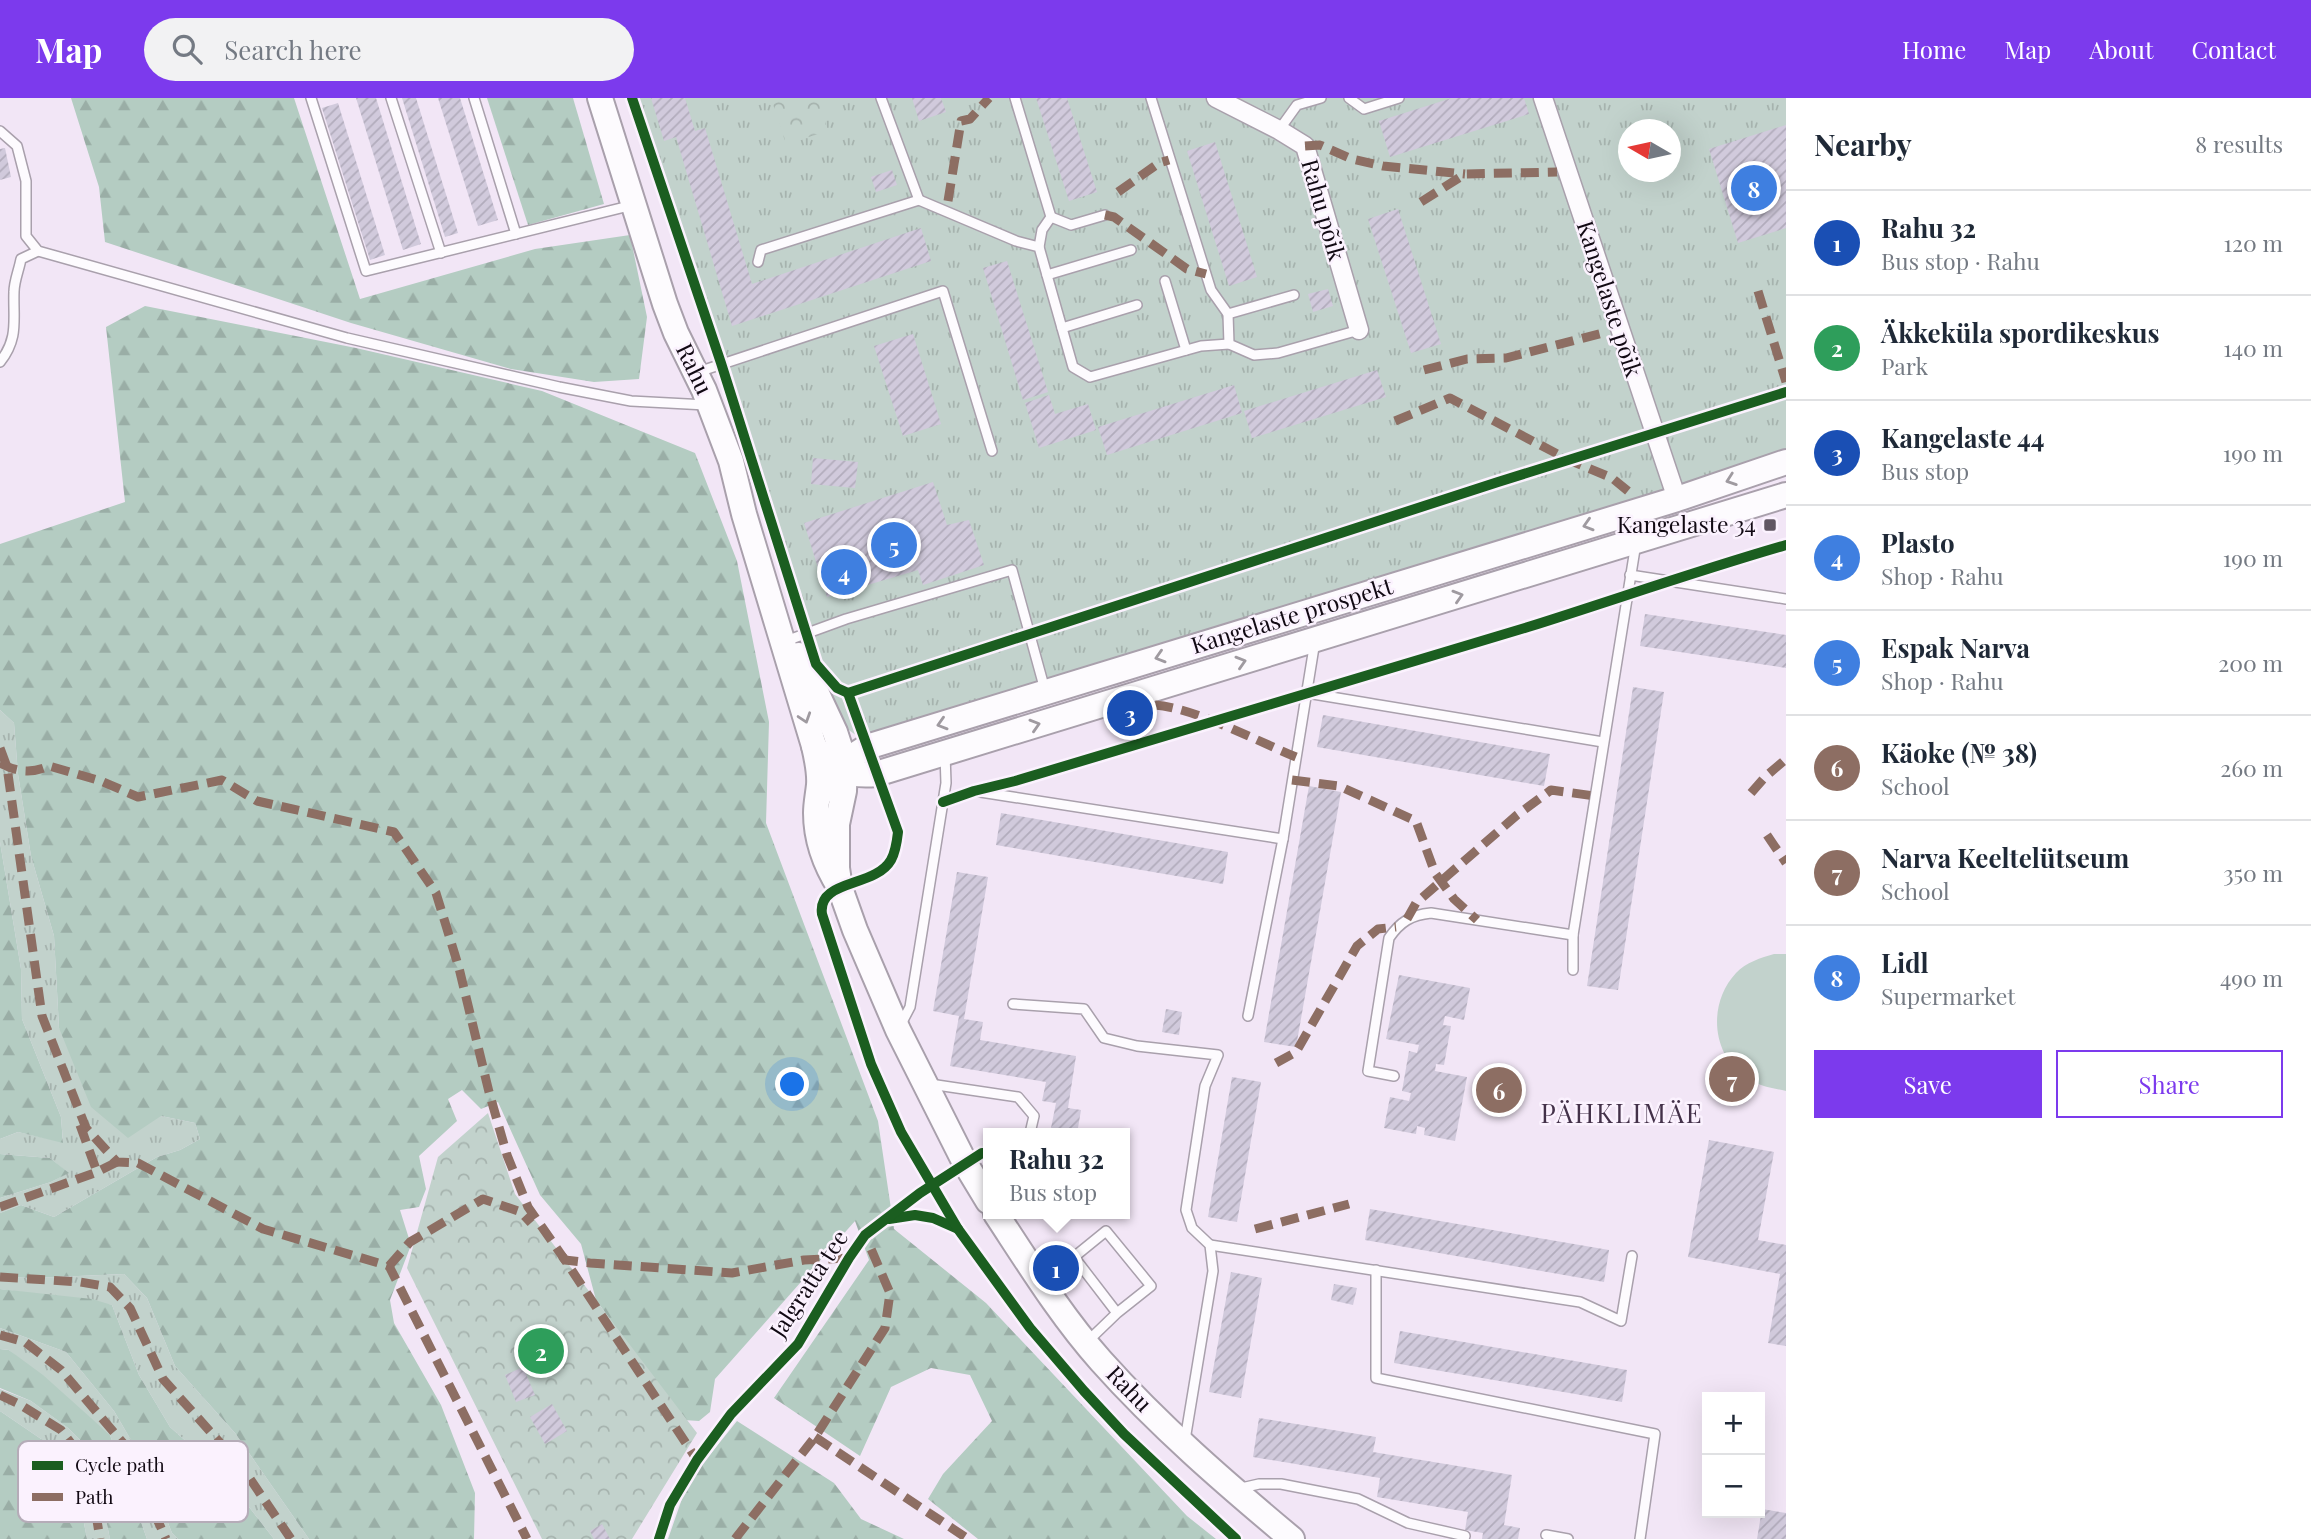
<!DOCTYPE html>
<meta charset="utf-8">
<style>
:root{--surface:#fff;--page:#f2f2f3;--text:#1f2937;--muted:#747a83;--line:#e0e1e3;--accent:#7c3aed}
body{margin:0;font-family:"Playfair Display",serif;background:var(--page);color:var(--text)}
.controls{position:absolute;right:21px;bottom:21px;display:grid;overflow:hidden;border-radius:0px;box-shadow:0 7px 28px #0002}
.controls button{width:63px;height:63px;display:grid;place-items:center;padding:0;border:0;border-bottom:2px solid var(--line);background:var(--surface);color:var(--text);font:35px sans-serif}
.compass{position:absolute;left:1618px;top:21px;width:63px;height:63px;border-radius:50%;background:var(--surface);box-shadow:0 7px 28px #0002;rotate:279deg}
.you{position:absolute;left:793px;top:987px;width:24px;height:24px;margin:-18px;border:5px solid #fff;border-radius:50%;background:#1a73e8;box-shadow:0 0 0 10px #1a73e833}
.badge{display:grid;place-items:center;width:46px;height:46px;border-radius:50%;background:var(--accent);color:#fff;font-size:23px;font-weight:700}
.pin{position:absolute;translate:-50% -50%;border:4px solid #fff;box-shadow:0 2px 7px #0006}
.popup{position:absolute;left:983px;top:1030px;width:147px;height:91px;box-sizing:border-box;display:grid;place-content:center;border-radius:0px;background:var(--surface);filter:drop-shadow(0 2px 5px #0005);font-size:23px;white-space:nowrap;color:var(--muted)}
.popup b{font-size:26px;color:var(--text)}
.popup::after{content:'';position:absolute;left:50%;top:100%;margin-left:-14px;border:14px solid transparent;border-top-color:var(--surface)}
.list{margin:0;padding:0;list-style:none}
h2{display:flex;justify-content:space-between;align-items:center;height:91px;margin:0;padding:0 28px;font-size:30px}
h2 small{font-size:23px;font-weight:400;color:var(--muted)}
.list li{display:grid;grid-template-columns:46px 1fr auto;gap:21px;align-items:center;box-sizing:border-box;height:105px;padding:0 28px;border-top:2px solid var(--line)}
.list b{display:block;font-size:26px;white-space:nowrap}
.list p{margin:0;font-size:23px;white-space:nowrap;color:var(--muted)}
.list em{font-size:23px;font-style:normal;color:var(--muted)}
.actions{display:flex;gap:14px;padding:21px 28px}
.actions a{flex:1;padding:16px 0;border:2px solid var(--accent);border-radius:0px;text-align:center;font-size:24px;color:var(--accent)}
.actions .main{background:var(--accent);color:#fff}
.icon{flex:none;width:38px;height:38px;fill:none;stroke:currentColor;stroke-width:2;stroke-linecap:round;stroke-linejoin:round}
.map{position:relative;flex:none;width:1786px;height:1441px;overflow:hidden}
header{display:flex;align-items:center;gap:42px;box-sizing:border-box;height:98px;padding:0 35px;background:var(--accent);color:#fff}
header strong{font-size:33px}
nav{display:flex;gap:38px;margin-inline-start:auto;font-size:24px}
.search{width:490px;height:63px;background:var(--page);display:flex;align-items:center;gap:18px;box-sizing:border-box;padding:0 24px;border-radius:38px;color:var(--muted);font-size:26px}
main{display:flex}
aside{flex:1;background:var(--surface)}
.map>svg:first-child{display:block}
.grass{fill:url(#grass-tufts);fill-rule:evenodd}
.forest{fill:url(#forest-firs)}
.park{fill:url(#park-crowns)}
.pitch{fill:#c2d2cc}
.building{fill:url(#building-hatch)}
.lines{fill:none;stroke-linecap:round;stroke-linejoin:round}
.lane-casing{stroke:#a9a0ac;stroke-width:12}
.street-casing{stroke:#a9a0ac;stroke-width:21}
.secondary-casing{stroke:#a9a0ac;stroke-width:28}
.lane{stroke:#fdfbfe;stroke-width:9}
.street{stroke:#fdfbfe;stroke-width:18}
.secondary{stroke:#fdfbfe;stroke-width:24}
.quiet{stroke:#8d6e63;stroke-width:9;stroke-dasharray:18 9;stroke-linecap:butt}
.cycleway-casing{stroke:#fbf2fe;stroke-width:15}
.cycleway{stroke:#1b5e20;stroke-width:10}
.oneway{stroke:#9f9aa0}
.poi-dot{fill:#605662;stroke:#fbf2fe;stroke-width:2.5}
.labels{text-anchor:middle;stroke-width:5;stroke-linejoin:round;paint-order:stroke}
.street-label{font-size:23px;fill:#110913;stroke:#fbf2fe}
.poi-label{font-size:23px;fill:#110913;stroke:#fbf2fe;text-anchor:end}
.quarter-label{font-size:26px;letter-spacing:2px;fill:#433149;stroke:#fbf2fe}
.key{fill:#fbf2fe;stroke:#b5acb8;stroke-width:2}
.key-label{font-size:19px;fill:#110913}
</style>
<header>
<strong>Map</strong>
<div class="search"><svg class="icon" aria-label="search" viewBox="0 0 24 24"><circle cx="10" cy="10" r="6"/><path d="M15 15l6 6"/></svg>Search here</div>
<nav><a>Home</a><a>Map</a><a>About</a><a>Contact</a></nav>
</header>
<main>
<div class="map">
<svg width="1786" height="1441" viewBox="0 0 1786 1441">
<defs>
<pattern id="grass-tufts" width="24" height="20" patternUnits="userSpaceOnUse" patternTransform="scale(1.75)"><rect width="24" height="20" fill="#c2d2cc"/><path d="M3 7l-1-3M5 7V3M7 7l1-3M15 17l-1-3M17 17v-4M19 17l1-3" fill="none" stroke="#a6b3ae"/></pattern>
<pattern id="forest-firs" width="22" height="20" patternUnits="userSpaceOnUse" patternTransform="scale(1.75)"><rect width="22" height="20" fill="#b4ccc2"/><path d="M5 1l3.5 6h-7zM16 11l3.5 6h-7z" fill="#9aaea6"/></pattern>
<pattern id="park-crowns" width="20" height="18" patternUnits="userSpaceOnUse" patternTransform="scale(1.75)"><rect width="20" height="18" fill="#c2d2cc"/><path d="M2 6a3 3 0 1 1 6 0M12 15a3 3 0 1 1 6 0" fill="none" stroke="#a6b3ae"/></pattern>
<pattern id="building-hatch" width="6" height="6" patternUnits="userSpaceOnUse" patternTransform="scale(1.75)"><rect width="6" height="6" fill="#d1cadc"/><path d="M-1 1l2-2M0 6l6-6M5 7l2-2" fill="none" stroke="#b2acbc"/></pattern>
</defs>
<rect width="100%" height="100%" fill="#f2e6f6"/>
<g class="grass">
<path d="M638 0H1786V361L1761 372 857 638 834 621 814 574ZM1629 32H1671V74H1629Z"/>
<path d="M0 612 14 625 18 676 31 758 54 838 59 930 161 1018 195 1025 200 1041 180 1052 157 1059 54 1119 21 1107 0 1115V1100L51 1084 68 1075 50 1060 0 1056V1041L18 1034 63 1044 61 1019 22 921 21 871 0 744Z"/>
<path d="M124 1176 147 1200 175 1268 235 1335 309 1441H274L224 1377 170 1329 139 1277 112 1207 0 1191V1179L33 1180Z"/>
<path d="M0 1230 66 1254 114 1313 145 1366 172 1435 178 1441H147L110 1337 9 1252 0 1251Z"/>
<path d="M0 1291 31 1303 68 1330 92 1354 110 1441H87L72 1362 0 1313Z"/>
</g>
<g class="forest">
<path d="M71 0H294L360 201 535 151 630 137 647 219 639 281 594 284 511 271 351 225 105 144 99 89Z"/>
<path d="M487 0H573L604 106 528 127Z"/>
<path d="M145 208 356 250 542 293 695 355 737 463 769 624 766 725 878 1023 894 1131 986 1205 1187 1418 1216 1441H978L928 1401 943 1376 992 1323 970 1277 931 1270 891 1289 860 1358 774 1300 869 1162 855 1123 715 1281 710 1314 699 1323 683 1322 596 1202 581 1146 540 1097 498 1004 481 1011 462 992 448 1001 457 1023 419 1058 426 1091 419 1109 400 1112 411 1147 390 1202 394 1225 441 1307 475 1395 474 1441H309L235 1335 175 1268 147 1200 124 1176 33 1180 0 1179V1115L21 1107 54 1119 157 1059 180 1052 200 1041 195 1025 161 1018 128 1040 91 1009 59 930 54 838 31 758 18 676 14 625 0 612V446L125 404 106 229Z"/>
<path d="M0 744 21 871 22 921 61 1019 63 1045 18 1034 0 1041Z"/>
<path d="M0 1056 50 1060 69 1075 51 1084 0 1100Z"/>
<path d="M0 1191 92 1201 112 1207 139 1277 170 1329 224 1377 274 1441H178L172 1435 145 1366 114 1313 66 1254 0 1230Z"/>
<path d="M0 1251 9 1252 43 1277 110 1337 147 1441H110L92 1354 68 1330 31 1303 0 1290Z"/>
<path d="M0 1313 72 1362 87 1441H0Z"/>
<path d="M737 1323 834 1385 861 1421 904 1441H668L684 1395 700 1369Z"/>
</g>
<g class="park">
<path d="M771 0H818L828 33 786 46Z"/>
<path d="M488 1015 515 1096 697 1335 632 1441H542L407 1170 438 1059Z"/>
</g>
<path class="pitch" d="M1774 856H1786V993C1772 990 1757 988 1745 979 1711 955 1708 905 1736 875 1746 864 1761 860 1774 856Z"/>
<g class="building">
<path d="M356 0H376L421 146 403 152Z"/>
<path d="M402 0H416L458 135 445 139Z"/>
<path d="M438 0H460L498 122 478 128Z"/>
<path d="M651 0H685L695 33 705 30 752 186 921 130 931 163 732 228 676 39 664 43Z"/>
<path d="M912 0H941L946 14 919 23Z"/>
<path d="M1036 0H1067L1097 94 1069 103Z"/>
<path d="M1452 0H1524L1529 16 1390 59 1379 23Z"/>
<path d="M338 5 385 157 370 162 322 10Z"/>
<path d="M1786 27V130L1738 145 1709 51Z"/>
<path d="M1215 44 1257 179 1229 188 1187 53Z"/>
<path d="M5 50 11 79 0 82V51Z"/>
<path d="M892 72 897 87 876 94 871 79Z"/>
<path d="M1398 111 1441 246 1411 255 1368 121Z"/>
<path d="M1007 163 1048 294 1023 302 983 170Z"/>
<path d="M1328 191 1333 208 1313 214 1308 196Z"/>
<path d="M913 236 941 326 903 338 874 248Z"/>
<path d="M1377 272 1386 299 1252 340 1244 313Z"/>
<path d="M1234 287 1242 315 1107 357 1098 329Z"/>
<path d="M1049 297 1055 316 1088 306 1096 332 1039 350 1025 305Z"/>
<path d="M813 360 858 364 855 390 811 386Z"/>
<path d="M933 384 947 427 969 422 984 467 923 487 918 472 827 499 804 425Z"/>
<path d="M1645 516 1786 537V570L1640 548Z"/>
<path d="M1633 589 1664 594 1618 892 1587 888Z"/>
<path d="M1323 617 1550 656 1544 688 1317 649Z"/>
<path d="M1309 688 1341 694 1296 949 1264 944Z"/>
<path d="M1001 715 1228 754 1223 786 996 747Z"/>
<path d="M957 774 988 779 964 921 983 924 980 942 1076 958 1068 1010 1081 1012 1078 1030 1100 1035H1050L1056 1005 1042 1003 1046 984 950 968 959 918 933 913Z"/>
<path d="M1399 877 1470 890 1464 922 1445 918 1443 927 1451 928 1444 967 1436 966 1435 973 1467 979 1455 1043 1424 1037 1425 1030 1417 1028 1416 1036 1384 1030 1390 999 1409 1003 1411 995 1402 993 1409 953 1417 955 1419 947 1386 941Z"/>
<path d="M1166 911 1182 914 1179 937 1162 934Z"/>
<path d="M1232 979 1261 984 1237 1124 1208 1119Z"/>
<path d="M1709 1042 1774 1054 1758 1142 1786 1147V1248L1768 1245 1780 1176 1688 1159Z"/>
<path d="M1370 1111 1609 1152 1604 1184 1365 1142Z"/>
<path d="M1231 1174 1262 1180 1241 1300 1209 1294Z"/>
<path d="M1334 1186 1357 1190 1353 1207 1331 1202Z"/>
<path d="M1400 1233 1627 1272 1622 1304 1394 1265Z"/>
<path d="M523 1269 535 1297 516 1304 505 1277Z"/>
<path d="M552 1306 567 1333 545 1346 530 1319Z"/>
<path d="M1259 1320 1376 1339 1373 1354 1512 1377 1504 1427 1520 1430 1518 1441H1482L1483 1435 1465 1432 1468 1414 1377 1399 1380 1380 1253 1359Z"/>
<path d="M1762 1411 1786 1415V1441H1757Z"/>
<path d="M602 1426 610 1441H594L590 1433Z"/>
</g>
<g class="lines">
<defs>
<g id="lane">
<path d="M311 0 366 173 633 107"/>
<path d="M391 0 441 155"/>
<path d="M474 0 516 136"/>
<path d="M1015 0 1051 119 1042 132 1039 149"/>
<path d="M1151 0 1211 192 1228 216 1229 246 1254 257 1278 255 1359 232"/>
<path d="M1349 0 1364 11 1399 0"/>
<path d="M1279 32 1297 7 1321 0"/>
<path d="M0 33 17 48 26 83V138L38 153 347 240 559 289 631 303 706 307"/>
<path d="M919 102 1016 143 1039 149 1073 269 1090 279 1201 248 1229 246"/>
<path d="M1051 119 1071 127 1105 117"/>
<path d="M758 164 761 152 919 102 881 0"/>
<path d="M1047 177 1131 152"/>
<path d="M1165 183 1186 252"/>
<path d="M1228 216 1294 197"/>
<path d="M1062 230 1137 207"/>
<path d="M0 264C19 240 13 222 14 194 14 183 19 172 21 161L38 153"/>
<path d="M698 274 943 193 992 353"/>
<path d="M1630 477 1786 501"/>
<path d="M783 544 846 521 1012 472 1045 592"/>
<path d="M1307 595 1603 644"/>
<path d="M974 693 1283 741"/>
<path d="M1573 872V837L1636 445"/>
<path d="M1013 906 1084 911 1104 940 1137 948 1218 957 1205 988 1186 1112 1192 1130 1210 1147 1213 1173 1185 1342"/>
<path d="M1248 918 1283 741 1315 543"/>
<path d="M900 928 910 909 946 685 945 656"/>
<path d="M1394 978 1368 973 1389 840C1400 824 1411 817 1431 815L1573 837"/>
<path d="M930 986 1018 999 1034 1018 1030 1035"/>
<path d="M1210 1147 1580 1204 1621 1223 1632 1158"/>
<path d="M1376 1172V1280L1655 1336 1640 1441"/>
<path d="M1088 1243 1117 1215 1151 1188 1106 1133 1074 1159 1117 1215"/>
<path d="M1237 1391 1259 1386H1281L1358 1401 1408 1425 1465 1438 1464 1441"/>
<path d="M1546 1437 1568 1441"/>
</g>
<g id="street">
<path d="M1216 0 1279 32 1305 48 1359 232"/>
<path d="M1543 0 1677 401"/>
</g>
<g id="secondary">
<path d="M600 0 665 206 676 235 704 292 731 363 744 416 814 648C817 661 820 674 819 687 818 697 816 706 816 715 816 741 826 768 840 790"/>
<path d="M799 557 835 634 845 665 844 693 837 726V770L840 790 855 832 898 932 965 1065 988 1103"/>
<path d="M814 648C828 671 850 679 876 676L1786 397"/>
<path d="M818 700C827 678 847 661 867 649L1677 401 1786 364"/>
<path d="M996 1116C1029 1166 1061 1218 1101 1263 1159 1328 1225 1385 1292 1441"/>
</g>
</defs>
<use href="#lane" class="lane-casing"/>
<use href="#street" class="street-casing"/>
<use href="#secondary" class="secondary-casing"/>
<use href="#lane" class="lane"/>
<use href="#street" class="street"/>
<use href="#secondary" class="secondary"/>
<g class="quiet">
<path d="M1305 48 1320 47 1352 61 1383 68 1465 76"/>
<path d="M1118 94 1159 65 1169 62"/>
<path d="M948 103 961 23 970 21 989 0"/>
<path d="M1421 104 1465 76 1557 74"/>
<path d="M1105 117 1114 119 1187 171 1206 176"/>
<path d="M1758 193 1786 284"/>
<path d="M1424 272 1467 261 1506 260 1607 234"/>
<path d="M1395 323 1450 300 1569 362 1612 380 1634 398"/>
<path d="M1155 607C1195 610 1257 643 1296 659"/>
<path d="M0 650 7 669 42 918 86 1030 117 1064 138 1065 263 1131 389 1168 527 1441"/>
<path d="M0 665C16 674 32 676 49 668L101 683 138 699 222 682 257 703 394 734 436 795 459 870 489 994 507 1057 528 1109 565 1162 697 1362"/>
<path d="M1292 682 1339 688 1416 723 1435 775 1454 801 1477 822"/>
<path d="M1751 695 1765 679 1786 661"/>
<path d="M1767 737 1786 765"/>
<path d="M1407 821 1416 805 1517 717 1551 692 1595 698"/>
<path d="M1276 965 1296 954 1357 848 1378 831 1396 829"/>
<path d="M80 1027 97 1074"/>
<path d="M0 1109 97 1074 117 1064H124"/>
<path d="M1255 1131 1349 1106"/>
<path d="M562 1158 565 1162 590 1165 732 1175 804 1162 849 1160"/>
<path d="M389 1168 410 1144 483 1101 521 1114 531 1125"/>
<path d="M0 1179 80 1184 110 1189 130 1210 163 1281 242 1369 291 1441"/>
<path d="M0 1237 25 1244 61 1272 123 1345 166 1441"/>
<path d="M0 1297 19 1306 61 1332 88 1367 100 1441"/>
<path d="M815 1339 968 1441"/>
<path d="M735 1441 815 1339 885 1230 890 1195 865 1137"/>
</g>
<defs>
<g id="cycleway">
<path d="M632 0 721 265 816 566 837 590 848 595"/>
<path d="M943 704 974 693 1015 683C1186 631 1357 581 1528 529 1614 502 1699 472 1786 447"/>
<path d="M889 1121 915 1117 933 1120 958 1131 1030 1230 1084 1293 1124 1336 1236 1441"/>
<path d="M958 1131 901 1034 871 966 822 816C817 781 875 790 891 762 896 753 897 743 898 734L848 595 1498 384 1786 294"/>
<path d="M659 1441 670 1407 697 1362 731 1316 798 1246 849 1160 865 1137 920 1095 982 1055"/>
</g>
</defs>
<use href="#cycleway" class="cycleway-casing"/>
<use href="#cycleway" class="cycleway"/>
</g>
<defs><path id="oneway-chevron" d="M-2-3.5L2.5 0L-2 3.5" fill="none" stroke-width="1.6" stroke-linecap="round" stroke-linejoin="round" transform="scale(1.75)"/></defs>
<g class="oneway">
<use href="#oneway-chevron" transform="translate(1731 382) rotate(161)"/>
<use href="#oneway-chevron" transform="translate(1588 427) rotate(163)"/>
<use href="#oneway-chevron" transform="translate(1458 498) rotate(-17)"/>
<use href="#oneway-chevron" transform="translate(1160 559) rotate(163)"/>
<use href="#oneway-chevron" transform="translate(1241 564) rotate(-17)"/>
<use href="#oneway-chevron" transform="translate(805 620) rotate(72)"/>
<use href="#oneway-chevron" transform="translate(942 626) rotate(163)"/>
<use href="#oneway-chevron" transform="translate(1035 627) rotate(-17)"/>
</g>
<rect class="poi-dot" x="1763" y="420" width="14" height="14" rx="3.5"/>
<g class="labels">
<g class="street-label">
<text transform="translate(1323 112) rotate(74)" y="8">Rahu põik</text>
<text transform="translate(1609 201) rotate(72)" y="8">Kangelaste põik</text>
<text transform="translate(694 271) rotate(64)" y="8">Rahu</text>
<text transform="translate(1292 518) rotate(-17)" y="8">Kangelaste prospekt</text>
<text transform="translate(809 1186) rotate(-57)" y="8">Jalgratta tee</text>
<text transform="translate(1129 1291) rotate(46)" y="8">Rahu</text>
</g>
<g class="poi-label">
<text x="1756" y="435">Kangelaste 34</text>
</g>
<g class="quarter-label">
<text x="1622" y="1025">PÄHKLIMÄE</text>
</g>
</g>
<rect x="18" y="1343" width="230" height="81" rx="10" class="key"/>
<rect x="32" y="1363" width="31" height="9" fill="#1b5e20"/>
<rect x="32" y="1395" width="31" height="8" fill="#8d6e63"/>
<g class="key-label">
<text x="75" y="1374">Cycle path</text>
<text x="75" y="1406">Path</text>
</g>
</svg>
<div class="controls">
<button>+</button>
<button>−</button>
</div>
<svg class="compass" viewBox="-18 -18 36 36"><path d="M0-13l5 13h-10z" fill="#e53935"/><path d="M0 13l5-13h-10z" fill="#747a83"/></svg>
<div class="you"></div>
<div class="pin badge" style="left:1056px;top:1170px;background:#1a4fb4">1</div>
<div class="popup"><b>Rahu 32</b>Bus stop</div>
<div class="pin badge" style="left:541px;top:1253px;background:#2e9e5b">2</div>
<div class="pin badge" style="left:1130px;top:615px;background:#1a4fb4">3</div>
<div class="pin badge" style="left:844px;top:474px;background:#3f7fe0">4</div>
<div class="pin badge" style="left:894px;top:447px;background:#3f7fe0">5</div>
<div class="pin badge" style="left:1499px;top:992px;background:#8d6e63">6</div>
<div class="pin badge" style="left:1732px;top:981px;background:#8d6e63">7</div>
<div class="pin badge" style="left:1754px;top:90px;background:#3f7fe0">8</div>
</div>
<aside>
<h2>Nearby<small>8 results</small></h2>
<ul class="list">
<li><span class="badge" style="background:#1a4fb4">1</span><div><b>Rahu 32</b><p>Bus stop · Rahu</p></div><em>120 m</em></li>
<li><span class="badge" style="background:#2e9e5b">2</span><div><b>Äkkeküla spordikeskus</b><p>Park</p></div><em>140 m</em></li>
<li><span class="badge" style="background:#1a4fb4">3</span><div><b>Kangelaste 44</b><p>Bus stop</p></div><em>190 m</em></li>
<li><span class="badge" style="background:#3f7fe0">4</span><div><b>Plasto</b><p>Shop · Rahu</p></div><em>190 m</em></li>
<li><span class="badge" style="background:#3f7fe0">5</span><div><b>Espak Narva</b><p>Shop · Rahu</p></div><em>200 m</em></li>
<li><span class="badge" style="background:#8d6e63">6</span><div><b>Käoke (№ 38)</b><p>School</p></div><em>260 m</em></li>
<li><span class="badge" style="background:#8d6e63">7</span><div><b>Narva Keeltelütseum</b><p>School</p></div><em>350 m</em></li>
<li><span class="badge" style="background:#3f7fe0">8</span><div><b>Lidl</b><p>Supermarket</p></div><em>490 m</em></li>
</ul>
<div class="actions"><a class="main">Save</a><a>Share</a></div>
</aside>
</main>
